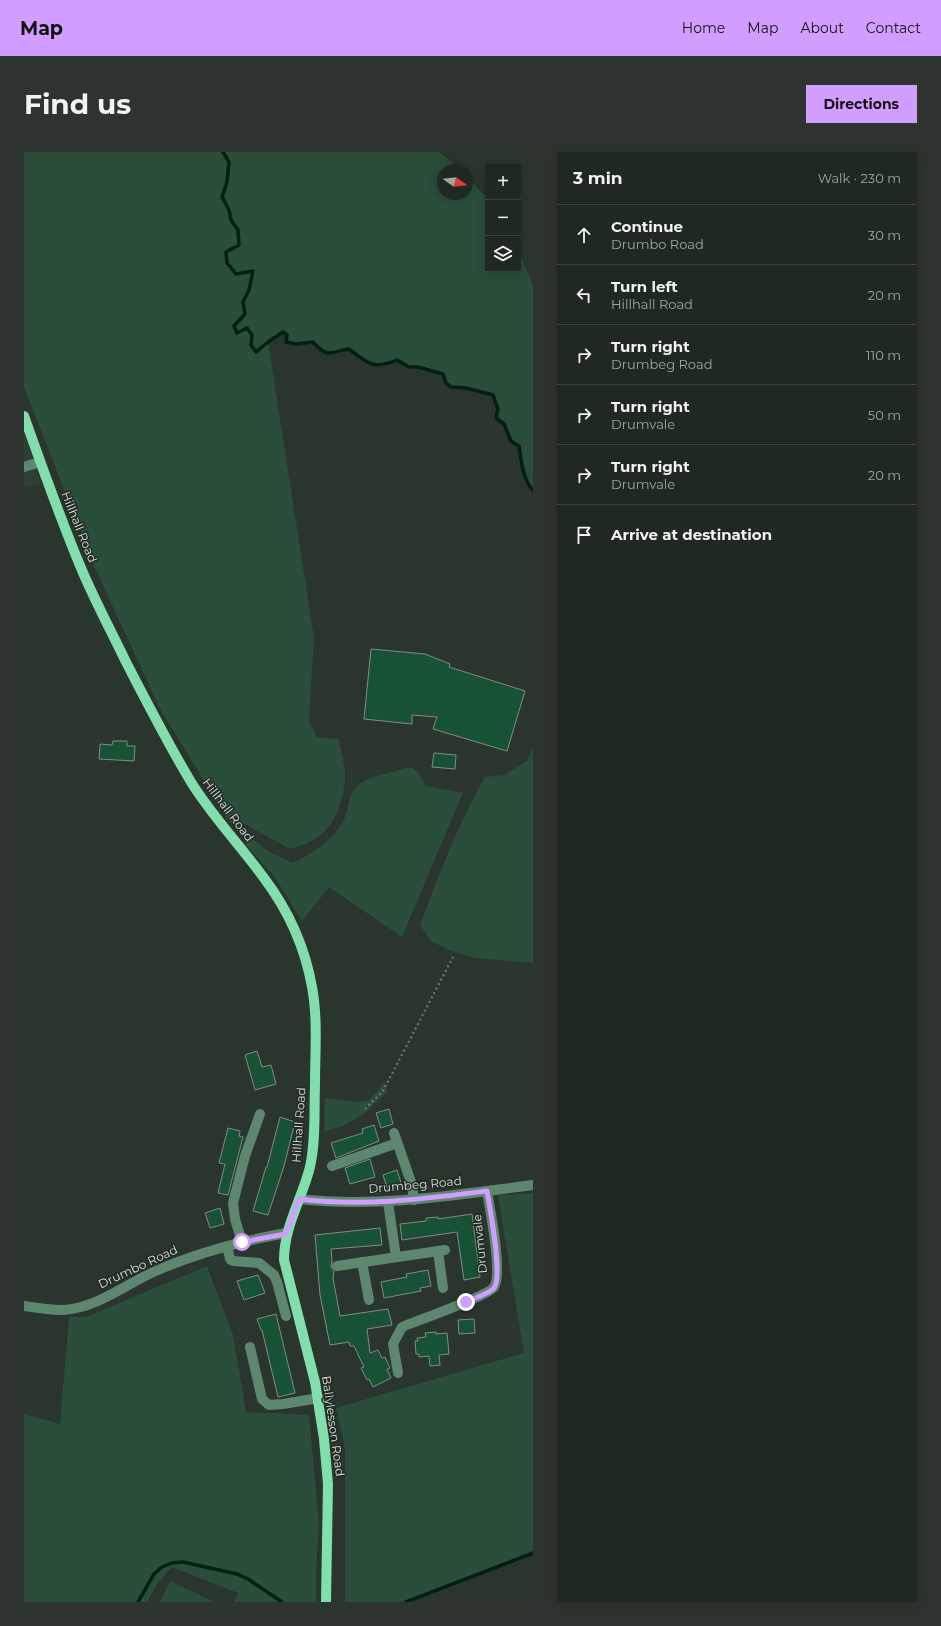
<!DOCTYPE html>
<meta charset="utf-8">
<style>
:root{--surface:#202822;--page:#2d342f;--text:#f1f3f6;--muted:#a2a6a5;--line:#3d4440;--accent:#d19dfe}
body{margin:0;font-family:Montserrat,sans-serif;background:var(--page);color:var(--text)}
.controls{position:absolute;right:12px;top:12px;display:grid;overflow:hidden;border-radius:0px;box-shadow:0 2px 10px #0003}
.controls button{width:36px;height:36px;display:grid;place-items:center;padding:0;border:0;border-bottom:1px solid var(--line);background:var(--surface);color:var(--text);font:20px sans-serif}
.compass{position:absolute;left:413px;top:12px;width:36px;height:36px;border-radius:50%;background:var(--surface);box-shadow:0 2px 10px #0003;rotate:105deg}
.stop{position:absolute;width:12px;height:12px;margin:-9px;border:3px solid #d19dfe;border-radius:50%;background:#fff}
.stop.end{background:#d19dfe;border-color:#fff;box-shadow:0 1px 4px #0008}
.list{margin:0;padding:0;list-style:none}
h2{display:flex;justify-content:space-between;align-items:center;height:52px;margin:0;padding:0 16px;font-size:17px}
h2 small{font-size:13px;font-weight:400;color:var(--muted)}
.list li{display:grid;grid-template-columns:26px 1fr auto;gap:12px;align-items:center;box-sizing:border-box;height:60px;padding:0 16px;border-top:1px solid var(--line)}
.list b{display:block;font-size:15px;white-space:nowrap}
.list p{margin:0;font-size:13px;white-space:nowrap;color:var(--muted)}
.list em{font-size:13px;font-style:normal;color:var(--muted)}
.icon{flex:none;width:22px;height:22px;fill:none;stroke:currentColor;stroke-width:2;stroke-linecap:round;stroke-linejoin:round}
.map{position:relative;flex:none;width:509px;height:1450px;overflow:hidden;border-radius:0px}
header{display:flex;align-items:center;gap:24px;box-sizing:border-box;height:56px;padding:0 20px;background:var(--accent);color:#111}
header strong{font-size:19px}
nav{display:flex;gap:22px;margin-inline-start:auto;font-size:14px}
.intro{display:flex;align-items:center;justify-content:space-between;box-sizing:border-box;height:96px;padding:0 24px}
h1{margin:0;font-size:28px}
.button{padding:10px 18px;border-radius:0px;background:var(--accent);color:#111;font-size:14px;font-weight:700}
main{display:flex;gap:24px;padding:0 24px}
aside{flex:1;background:var(--surface);border-radius:0px;box-shadow:0 2px 10px #0003}
.map>svg:first-child{display:block}
.built{fill:#2e3f35}
.green{fill:#2a4e3a}
.lines{fill:none;stroke-linecap:round;stroke-linejoin:round}
.stream{stroke:#021f10;stroke-width:3.5}
.building{fill:#185235;stroke:#818d85}
.path{stroke:#737c76;stroke-width:2;stroke-dasharray:2 3;stroke-linecap:butt}
.minor{stroke:#5d886f;stroke-width:10}
.major{stroke:#82dfab;stroke-width:10}
.route{stroke:#d19dfe;stroke-width:5}
.labels{text-anchor:middle;stroke-width:3;stroke-linejoin:round;paint-order:stroke}
.street-label{font-size:12px;fill:#dae0dc;stroke:#212b24}
</style>
<header>
<strong>Map</strong>
<nav><a>Home</a><a>Map</a><a>About</a><a>Contact</a></nav>
</header>
<div class="intro"><h1>Find us</h1><a class="button">Directions</a></div>
<main>
<div class="map">
<svg width="509" height="1450" viewBox="0 0 509 1450">
<rect width="100%" height="100%" fill="#2a352e"/>
<path class="built" d="M0 282 17 332 0 336Z"/>
<g class="green">
<path d="M0 0H415L438 18H419V42H443V24L464 48V117H494V97L509 134V338C499 328 497 307 495 294L487 289 480 272 472 266 474 257 469 243 442 236 427 235 422 231 419 222 394 215H385L373 208C349 217 344 211 325 197 305 199 305 208 289 190L272 192 262 190 263 183 259 180 244 190 290 486 285 569 293 585 315 587C317 598 320 610 321 621 322 638 313 669 299 681 290 689 278 694 266 697L217 670 206 671 136 557 70 414 0 235Z"/>
<path d="M509 596V811L452 806 427 799 407 789 396 773C415 722 434 672 461 625L480 623 503 609Z"/>
<path d="M387 615 394 620 402 634 439 641 378 785 305 735 278 769 250 724 221 692 226 685 246 700 269 711C289 701 312 687 321 665 325 655 324 642 333 634 343 624 373 619 387 615Z"/>
<path d="M361 930 363 940 341 961 321 973 300 980 301 946 334 950 345 948Z"/>
<path d="M509 1041V1401L382 1450H321V1297L312 1256 500 1201 474 1043Z"/>
<path d="M183 1114 209 1183 222 1260 285 1263 295 1373 292 1418V1450H210L214 1441 148 1415 133 1432 123 1450H0V1262L36 1272 45 1165H62Z"/>
<path d="M146 1429 190 1450H136Z"/>
</g>
<g class="lines">
<g class="stream">
<path d="M199 0 205 10 203 30 198 45 205 58 207 68 214 78 215 93 202 100 203 111 212 122 229 119 225 138 219 150 221 162 210 174 213 181 223 176 228 183 227 193 232 200 244 190 259 180 263 183 262 190 272 192 289 190C305 208 306 199 325 197 343 211 349 218 373 208L385 215H394L419 222 422 231 427 235 442 236 469 243 474 257 472 266 480 272 487 289 495 294C497 307 499 329 509 338"/>
<path d="M114 1450 130 1422 138 1415 148 1411 159 1410 213 1422 224 1427 258 1450"/>
<path d="M382 1450 509 1401"/>
</g>
</g>
<g class="building">
<path d="M347 497 401 502 426 512 425 515 501 539 483 599 409 577 413 565 388 563V572L340 567Z"/>
<path d="M89 589H103V594H111L110 609 75 607 76 592 88 593Z"/>
<path d="M410 601 432 603 431 617 408 615Z"/>
<path d="M233 899 238 915 247 913 252 932 231 938 221 903Z"/>
<path d="M365 957 369 972 357 976 352 961Z"/>
<path d="M256 965 271 970 260 1014 244 1063 229 1059 242 1015H243Z"/>
<path d="M350 973 355 989 312 1006 307 991 339 981 338 977Z"/>
<path d="M204 976 216 979 215 984 219 985 204 1043 194 1041 201 1012 195 1011Z"/>
<path d="M346 1007 351 1025 326 1032 321 1016Z"/>
<path d="M373 1018 378 1034 364 1038 359 1023Z"/>
<path d="M196 1056 200 1072 186 1076 181 1061Z"/>
<path d="M448 1062 456 1125 440 1128 433 1080 378 1088 376 1072 402 1069V1066L414 1065V1067Z"/>
<path d="M356 1076 358 1093 307 1097 308 1109 307 1115 310 1119 309 1126 316 1164 364 1157 368 1173 343 1177 346 1201 354 1198 358 1206 361 1205 366 1216 363 1217 367 1226 349 1235 345 1227 343 1228 337 1216 340 1215 330 1194H326L325 1190 306 1193 296 1143 291 1083Z"/>
<path d="M404 1118 407 1134 396 1136 397 1139 360 1146 357 1130 383 1125 382 1122Z"/>
<path d="M234 1123 241 1141 220 1148 213 1129Z"/>
<path d="M252 1162 271 1241 254 1245 238 1178H237L233 1167Z"/>
<path d="M450 1167 451 1181 435 1182 434 1168Z"/>
<path d="M412 1180V1182L423 1181 425 1202 415 1203 416 1213 406 1214 405 1204 395 1205V1202H392L391 1189H394L393 1186 402 1185 401 1181Z"/>
</g>
<g class="lines">
<path class="path" d="M341 957 359 939 429 805"/>
<g class="minor">
<path d="M0 315 16 310"/>
<path d="M370 981 388 1033 390 1048"/>
<path d="M308 1014 373 991"/>
<path d="M275 1047C354 1056 431 1043 509 1033"/>
<path d="M364 1050 372 1105"/>
<path d="M218 1090 211 1067 209 1051 221 1004 236 962"/>
<path d="M203 1094 206 1107 209 1109 235 1111 250 1123 253 1130 262 1164"/>
<path d="M414 1099 419 1136"/>
<path d="M338 1110 345 1148"/>
<path d="M313 1114 421 1098"/>
<path d="M0 1154C13 1156 27 1158 39 1158 74 1156 103 1131 134 1118 175 1100 218 1089 262 1081"/>
<path d="M226 1195 238 1247 245 1253 259 1252 295 1246"/>
<path d="M374 1221 369 1192 378 1175C392 1169 464 1144 470 1135 479 1121 466 1058 463 1039"/>
</g>
<path class="major" d="M0 264C18 315 36 366 57 416 70 447 86 477 101 508 122 549 143 590 167 630 188 664 216 693 240 726 264 758 281 795 288 835 294 867 291 900 291 932 290 959 292 988 286 1015 278 1047 260 1074 260 1108L291 1230 300 1287 304 1332 302 1450"/>
</g>
<g class="lines">
<path class="route" d="M218 1090 262 1082 275 1047C340 1055 399 1047 463 1039 466 1057 479 1124 470 1136 466 1141 449 1147 442 1150"/>
</g>
<g class="labels">
<g class="street-label">
<text transform="translate(55 375) rotate(68)" y="4">Hillhall Road</text>
<text transform="translate(204 658) rotate(53)" y="4">Hillhall Road</text>
<text transform="translate(275 973) rotate(-86)" y="4">Hillhall Road</text>
<text transform="translate(391 1033) rotate(-5)" y="4">Drumbeg Road</text>
<text transform="translate(456 1092) rotate(-96)" y="4">Drumvale</text>
<text transform="translate(114 1115) rotate(-25)" y="4">Drumbo Road</text>
<text transform="translate(309 1274) rotate(82)" y="4">Ballylesson Road</text>
</g>
</g>
</svg>
<div class="controls">
<button>+</button>
<button>−</button>
<button><svg class="icon" aria-label="layers" viewBox="0 0 24 24"><path d="M12 4l9 5-9 5-9-5zM3 14l9 5 9-5"/></svg></button>
</div>
<svg class="compass" viewBox="-18 -18 36 36"><path d="M0-13l5 13h-10z" fill="#e53935"/><path d="M0 13l5-13h-10z" fill="#a2a6a5"/></svg>
<div class="stop" style="left:218px;top:1090px"></div>
<div class="stop end" style="left:442px;top:1150px"></div>
</div>
<aside>
<h2>3 min<small>Walk · 230 m</small></h2>
<ul class="list">
<li><svg class="icon" aria-label="ahead" viewBox="0 0 24 24"><path d="M12 20V5M6 11l6-6 6 6"/></svg><div><b>Continue</b><p>Drumbo Road</p></div><em>30 m</em></li>
<li><svg class="icon" aria-label="left" viewBox="0 0 24 24"><path d="M17 20v-9H6M10 6l-5 5 5 5"/></svg><div><b>Turn left</b><p>Hillhall Road</p></div><em>20 m</em></li>
<li><svg class="icon" aria-label="right" viewBox="0 0 24 24"><path d="M7 20v-9h11M14 6l5 5-5 5"/></svg><div><b>Turn right</b><p>Drumbeg Road</p></div><em>110 m</em></li>
<li><svg class="icon" aria-label="right" viewBox="0 0 24 24"><path d="M7 20v-9h11M14 6l5 5-5 5"/></svg><div><b>Turn right</b><p>Drumvale</p></div><em>50 m</em></li>
<li><svg class="icon" aria-label="right" viewBox="0 0 24 24"><path d="M7 20v-9h11M14 6l5 5-5 5"/></svg><div><b>Turn right</b><p>Drumvale</p></div><em>20 m</em></li>
<li><svg class="icon" aria-label="arrive" viewBox="0 0 24 24"><path d="M6 21V4h12l-3 4 3 4H6"/></svg><div><b>Arrive at destination</b></div></li>
</ul>
</aside>
</main>
